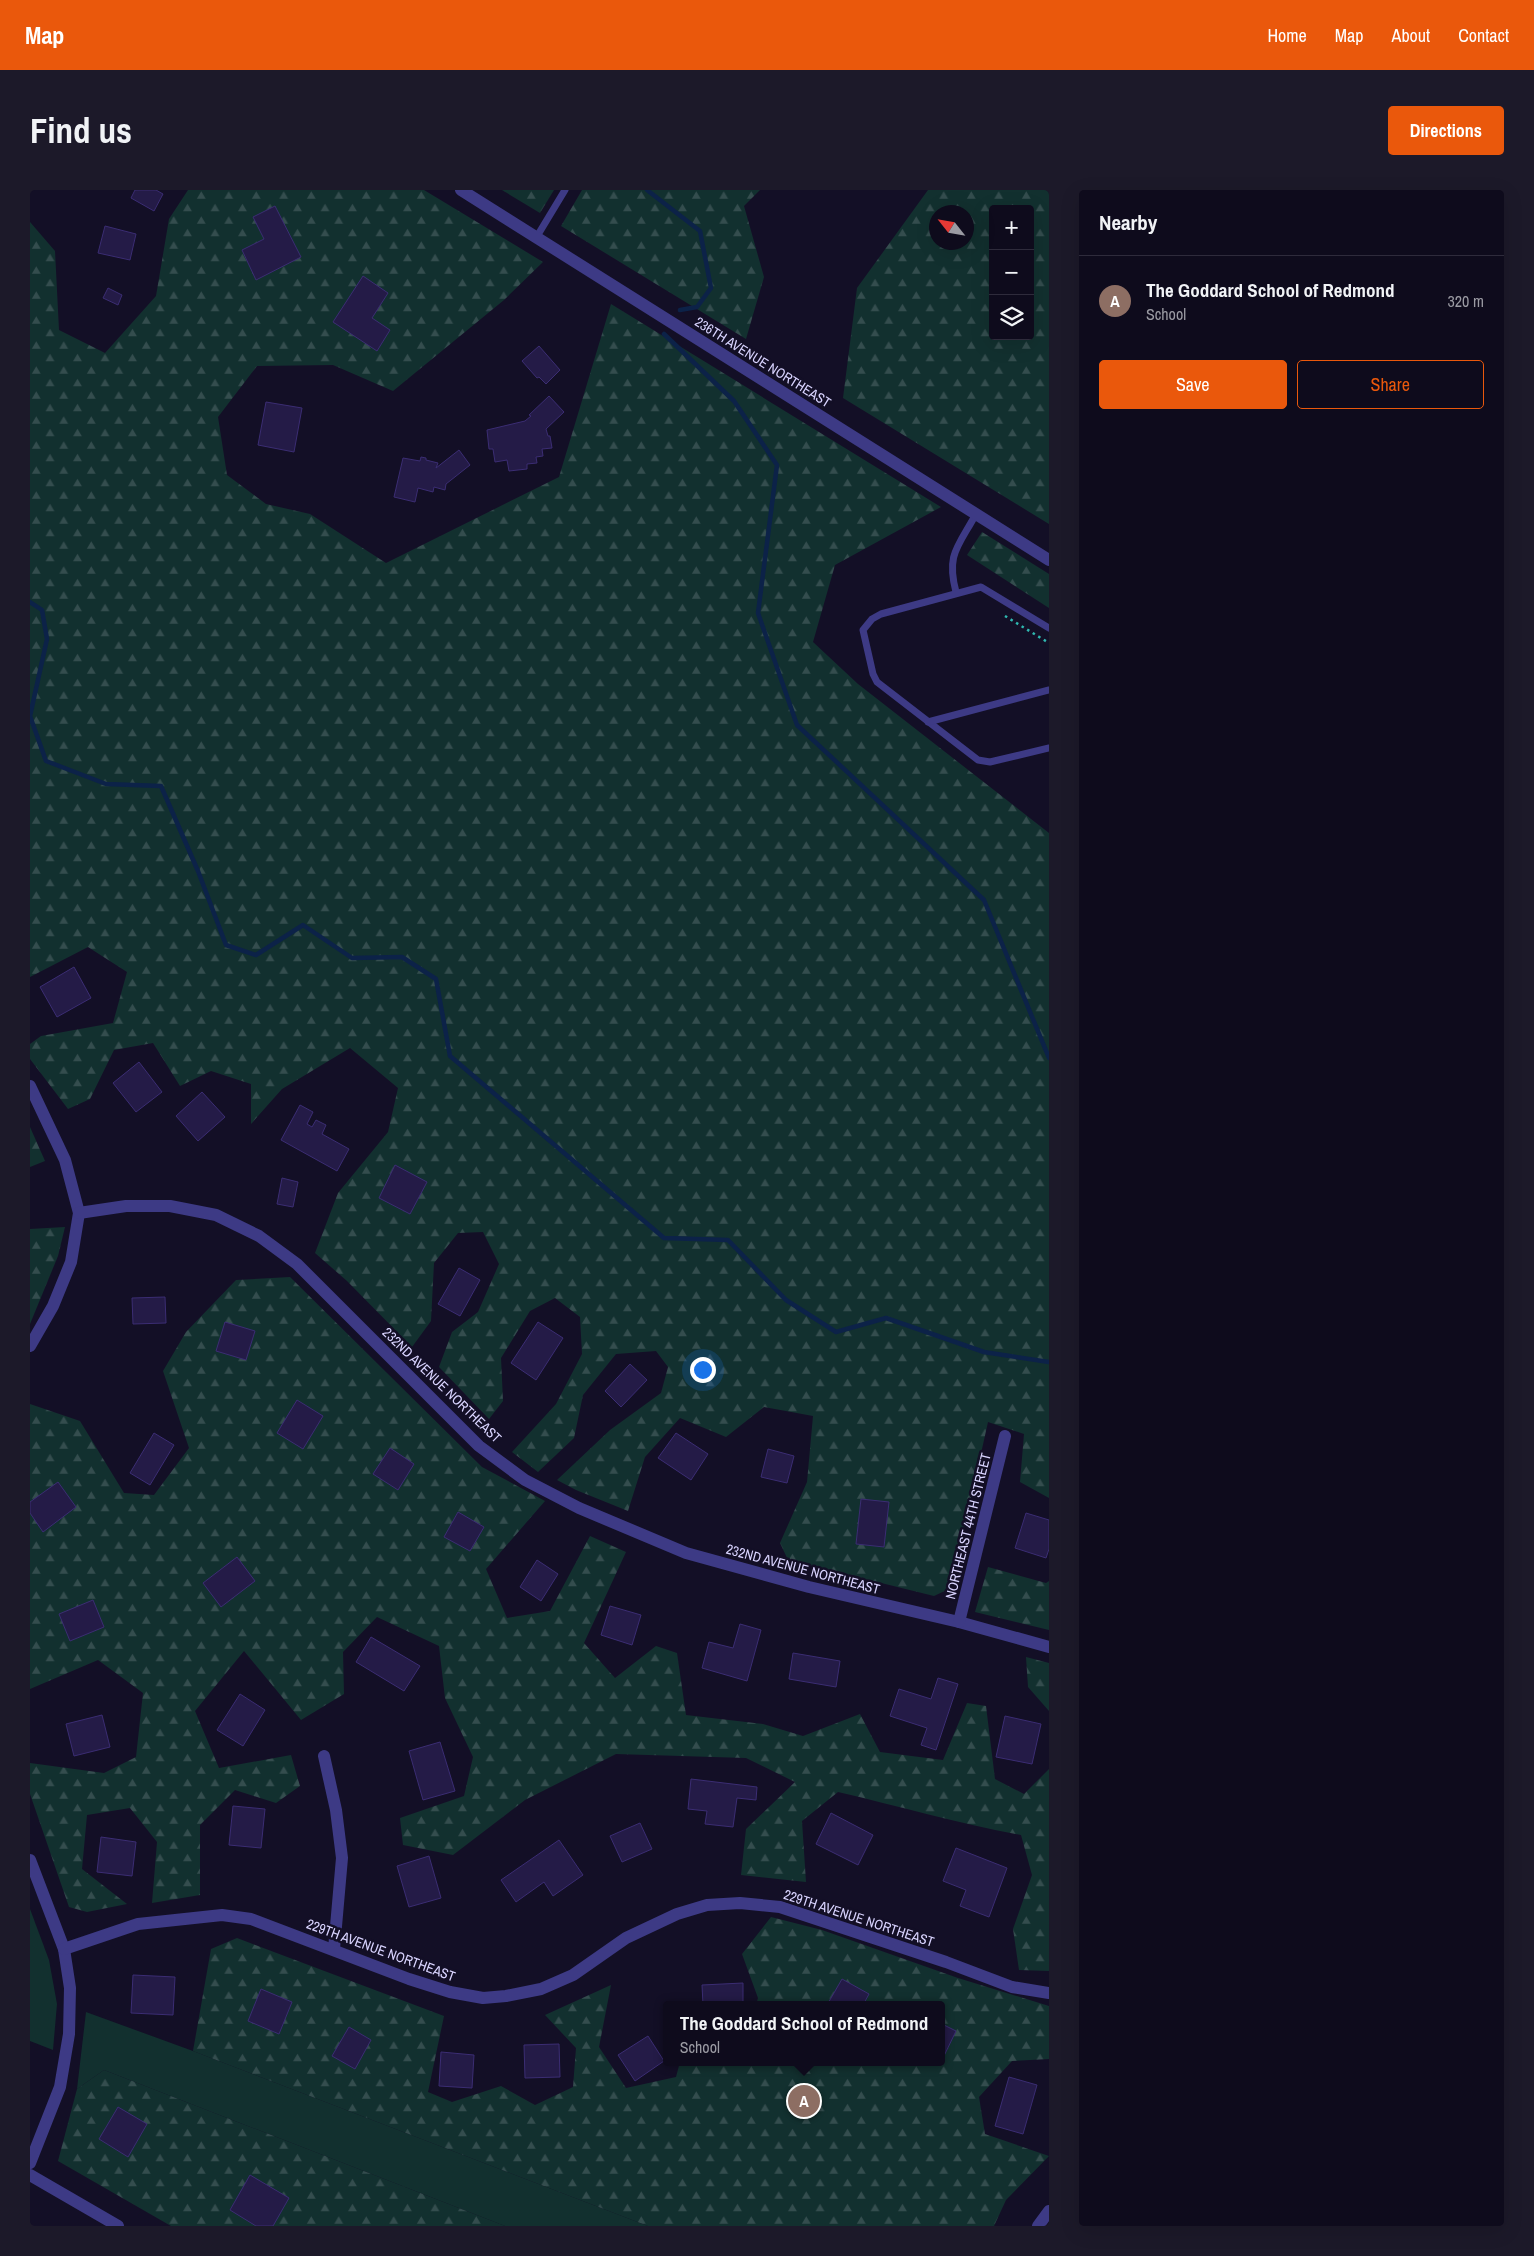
<!DOCTYPE html>
<meta charset="utf-8">
<style>
:root{--surface:#0e0b1c;--page:#1c1929;--text:#f1f3f6;--muted:#9b9ba3;--line:#2e2b3b;--accent:#ea580c}
body{margin:0;font-family:"Archivo Narrow",sans-serif;background:var(--page);color:var(--text)}
.controls{position:absolute;right:15px;top:15px;display:grid;overflow:hidden;border-radius:5px;box-shadow:0 5px 20px #0002}
.controls button{width:45px;height:45px;display:grid;place-items:center;padding:0;border:0;border-bottom:1px solid var(--line);background:var(--surface);color:var(--text);font:25px sans-serif}
.compass{position:absolute;left:899px;top:15px;width:45px;height:45px;border-radius:50%;background:var(--surface);box-shadow:0 5px 20px #0002;rotate:301deg}
.you{position:absolute;left:672px;top:1179px;width:18px;height:18px;margin:-12px;border:4px solid #fff;border-radius:50%;background:#1a73e8;box-shadow:0 0 0 8px #1a73e833}
.badge{display:grid;place-items:center;width:32px;height:32px;border-radius:50%;background:var(--accent);color:#fff;font-size:16px;font-weight:700}
.pin{position:absolute;translate:-50% -50%;border:2px solid #fff;box-shadow:0 1px 5px #0006}
.popup{position:absolute;left:633px;top:1811px;width:282px;height:65px;box-sizing:border-box;display:grid;place-content:center;border-radius:5px;background:var(--surface);filter:drop-shadow(0 1px 4px #0005);font-size:16px;white-space:nowrap;color:var(--muted)}
.popup b{font-size:19px;color:var(--text)}
.popup::after{content:'';position:absolute;left:50%;top:100%;margin-left:-10px;border:10px solid transparent;border-top-color:var(--surface)}
.list{margin:0;padding:0;list-style:none}
h2{display:flex;justify-content:space-between;align-items:center;height:65px;margin:0;padding:0 20px;font-size:21px}
h2 small{font-size:16px;font-weight:400;color:var(--muted)}
.list li{display:grid;grid-template-columns:32px 1fr auto;gap:15px;align-items:center;box-sizing:border-box;height:90px;padding:0 20px;border-top:1px solid var(--line)}
.list b{display:block;font-size:19px;white-space:nowrap}
.list p{margin:0;font-size:16px;white-space:nowrap;color:var(--muted)}
.list em{font-size:16px;font-style:normal;color:var(--muted)}
.actions{display:flex;gap:10px;padding:15px 20px}
.actions a{flex:1;padding:11px 0;border:1px solid var(--accent);border-radius:5px;text-align:center;font-size:18px;color:var(--accent)}
.actions .main{background:var(--accent);color:#fff}
.icon{flex:none;width:28px;height:28px;fill:none;stroke:currentColor;stroke-width:2;stroke-linecap:round;stroke-linejoin:round}
.map{position:relative;flex:none;width:1019px;height:2036px;overflow:hidden;border-radius:5px}
header{display:flex;align-items:center;gap:30px;box-sizing:border-box;height:70px;padding:0 25px;background:var(--accent);color:#fff}
header strong{font-size:24px}
nav{display:flex;gap:28px;margin-inline-start:auto;font-size:18px}
.intro{display:flex;align-items:center;justify-content:space-between;box-sizing:border-box;height:120px;padding:0 30px}
h1{margin:0;font-size:35px}
.button{padding:12px 22px;border-radius:5px;background:var(--accent);color:#fff;font-size:18px;font-weight:700}
main{display:flex;gap:30px;padding:0 30px}
aside{flex:1;background:var(--surface);border-radius:5px;box-shadow:0 5px 20px #0002}
.map>svg:first-child{display:block}
.grass{fill:#12302f}
.forest{fill:url(#forest-firs);fill-rule:evenodd}
.lines{fill:none;stroke-linecap:round;stroke-linejoin:round}
.stream{stroke:#0c2248;stroke-width:4.5}
.building{fill:#241b47;stroke:#3b2d73}
.path{stroke:#2fb8b0;stroke-width:2.5;stroke-dasharray:2.5 4;stroke-linecap:butt}
.service{stroke:#3d3a85;stroke-width:7}
.minor{stroke:#3d3a85;stroke-width:12}
.tertiary{stroke:#3d3a85;stroke-width:12}
.labels{text-anchor:middle;stroke-width:5;stroke-linejoin:round;paint-order:stroke}
.street-label{font-size:14px;fill:#d9d4ff;stroke:#130f26}
</style>
<header>
<strong>Map</strong>
<nav><a>Home</a><a>Map</a><a>About</a><a>Contact</a></nav>
</header>
<div class="intro"><h1>Find us</h1><a class="button">Directions</a></div>
<main>
<div class="map">
<svg width="1019" height="2036" viewBox="0 0 1019 2036">
<defs>
<pattern id="forest-firs" width="22" height="20" patternUnits="userSpaceOnUse" patternTransform="scale(1.25)"><rect width="22" height="20" fill="#12302f"/><path d="M5 1l3.5 6h-7zM16 11l3.5 6h-7z" fill="#344d4e"/></pattern>
</defs>
<rect width="100%" height="100%" fill="#130f26"/>
<g class="grass">
<path d="M0 1719 19 1770 27 1814 23 1860 0 1851Z"/>
<path d="M56 1822 163 1861 618 2036H475L74 1880 47 1899Z"/>
</g>
<g class="forest">
<path d="M158 0H394L513 72 474 110 363 201 303 175 227 176 188 227 197 285 236 314 280 324 356 373 529 287 581 114 911 317 805 375 783 452 828 494 1019 643V1308L990 1292 994 1244 958 1232 921 1398 904 1406 758 1370 750 1353 777 1292 783 1226 734 1217 696 1247 650 1228 615 1267 598 1321 546 1300 527 1290 580 1240 631 1203 638 1177 626 1161 586 1164 553 1205 544 1248 508 1282 482 1262 526 1214 552 1164 550 1127 525 1108 500 1121 471 1168 473 1211 459 1229 409 1177 422 1142 448 1122 469 1074 453 1042 428 1043 404 1073 401 1131 382 1157 317 1091 285 1063 308 1003 358 942 368 898 320 858 252 899 221 934V894L181 881 150 896 123 853 84 860 60 909 38 919 0 869V854L11 846 83 833 97 782 58 757 0 787V32L25 61 29 140 75 163 126 106 139 29Z"/>
<path d="M472 0H524L510 23Z"/>
<path d="M552 0H730L714 16 734 87 716 149 531 36Z"/>
<path d="M898 0H1019V334L813 208 827 98ZM963 19H1000V146H963ZM906 22H936V52H906Z"/>
<path d="M952 342 1019 384V418L937 365Z"/>
<path d="M0 937 15 971 0 977Z"/>
<path d="M35 1037 28 1066 0 1134V1039Z"/>
<path d="M260 1087 452 1277 515 1311 456 1379 477 1428 520 1421 560 1346 596 1362 554 1453 585 1488 626 1456 647 1463 656 1525 733 1534 773 1546 830 1524 850 1562 913 1570 937 1513 956 1516 965 1589 994 1604 1019 1579V1781L989 1780 983 1739 1002 1685 991 1645C929 1634 869 1616 808 1602L772 1631 776 1692 711 1685 716 1639 765 1592 716 1568 586 1564 495 1610 423 1665 373 1655 370 1628 434 1606 443 1567 415 1508 409 1456 347 1427 313 1462 314 1504 271 1530 214 1461 165 1521 189 1578 261 1565 270 1596 246 1613 205 1600 170 1635V1705L122 1713 127 1652 100 1618 57 1625 52 1679 97 1714 57 1722 39 1717 0 1604V1573L74 1583 106 1567 113 1503 68 1470 0 1499V1214L50 1231 94 1303 124 1305 159 1258 133 1181 156 1142 206 1090Z"/>
<path d="M958 1377 1016 1393 1019 1391V1440L945 1422Z"/>
<path d="M996 1467 1019 1473V1521L998 1497Z"/>
<path d="M741 1727 792 1740 928 1788 1019 1816V1869L982 1871 949 1907 955 1944 1019 1966 976 2010 964 2036H618L163 1861 181 1759 207 1748 414 1826 398 1902 422 1912 471 1896 505 1915 543 1897 546 1858 515 1825 581 1795 569 1857 596 1898 646 1887 650 1872H912V1815H726L728 1808 712 1764Z"/>
<path d="M74 1880 475 2036H141L28 1971 47 1899Z"/>
</g>
<g class="lines">
<g class="stream">
<path d="M617 0 670 41 681 98 667 117 650 120"/>
<path d="M634 144 704 211 747 275 728 423 767 535 954 710 1019 868"/>
<path d="M0 412 12 420 17 449 0 526 16 571 76 594 131 596 168 681 196 755 226 765 273 735 322 768 372 767 406 789 420 866 634 1048 698 1050 756 1110 806 1142 856 1128 954 1162 1019 1172"/>
</g>
</g>
<g class="building">
<path d="M105 0H126L133 4 124 21 101 8Z"/>
<path d="M245 16 271 67 226 90 212 60 234 49 223 27Z"/>
<path d="M75 36 106 44 100 70 68 63Z"/>
<path d="M333 86 358 103 342 128 360 140 347 161 303 132Z"/>
<path d="M78 98 92 105 88 115 73 108Z"/>
<path d="M509 156 530 180 516 194 509 187 507 188 492 171Z"/>
<path d="M519 206 534 222 516 239 518 246H520L522 258 512 259 513 266 506 267 507 273 497 274V279L479 281 477 270 465 272 463 259H459L457 240 495 231 501 226 499 225Z"/>
<path d="M236 212 272 218 264 262 228 255Z"/>
<path d="M429 260 440 275 416 294 415 300 404 297 403 302 388 298 385 312 364 307 373 268 390 271 391 267 396 268V270L408 273 406 278Z"/>
<path d="M44 777 61 808 27 827 10 797Z"/>
<path d="M109 872 132 902 106 922 83 893Z"/>
<path d="M172 902 195 927 168 951 146 926Z"/>
<path d="M270 915 283 922 277 934 282 937 286 930 296 935 292 944 319 959 307 981 251 950Z"/>
<path d="M365 975 397 992 380 1024 349 1008Z"/>
<path d="M252 988 268 992 263 1017 247 1014Z"/>
<path d="M429 1078 450 1090 430 1126 408 1114Z"/>
<path d="M135 1107 136 1133 103 1134 102 1108Z"/>
<path d="M195 1132 225 1141 216 1170 186 1161Z"/>
<path d="M508 1132 533 1148 506 1190 481 1173Z"/>
<path d="M600 1174 617 1190 591 1217 575 1201Z"/>
<path d="M267 1210 293 1226 273 1259 247 1243Z"/>
<path d="M124 1243 144 1255 120 1295 100 1283Z"/>
<path d="M646 1243 678 1264 661 1290 628 1268Z"/>
<path d="M360 1258 384 1274 368 1300 343 1284Z"/>
<path d="M738 1259 764 1266 757 1293 731 1287Z"/>
<path d="M28 1292 46 1317 13 1342 0 1323V1312Z"/>
<path d="M831 1309 859 1312 854 1357 826 1354Z"/>
<path d="M428 1322 454 1337 440 1361 414 1347Z"/>
<path d="M996 1323 1019 1330V1359L1016 1368 985 1358Z"/>
<path d="M207 1367 225 1391 191 1417 173 1393Z"/>
<path d="M507 1370 528 1384 511 1411 490 1397Z"/>
<path d="M63 1410 74 1437 40 1451 29 1424Z"/>
<path d="M580 1416 611 1425 602 1455 571 1445Z"/>
<path d="M710 1434 731 1440 717 1491 672 1478 679 1452 703 1458Z"/>
<path d="M341 1447 390 1476 374 1501 326 1472Z"/>
<path d="M763 1463 810 1471 806 1497 759 1489Z"/>
<path d="M908 1488 928 1494 906 1560 891 1555 897 1538 860 1526 869 1499 901 1509Z"/>
<path d="M210 1504 235 1520 213 1556 187 1540Z"/>
<path d="M72 1525 80 1557 44 1566 36 1534Z"/>
<path d="M975 1526 1011 1534 1002 1574 966 1567Z"/>
<path d="M410 1552 425 1601 393 1610 379 1561Z"/>
<path d="M661 1589 727 1597 726 1610 707 1608 703 1637 675 1634 677 1621 658 1619Z"/>
<path d="M203 1616 235 1619 231 1658 199 1655Z"/>
<path d="M801 1623 843 1645 828 1675 786 1654Z"/>
<path d="M610 1633 622 1659 592 1672 580 1646Z"/>
<path d="M71 1647 106 1652 102 1686 67 1682Z"/>
<path d="M529 1650 553 1685 523 1706 514 1692 486 1712 471 1690Z"/>
<path d="M926 1658 977 1678 959 1727 930 1716 936 1700 913 1691Z"/>
<path d="M399 1666 411 1708 379 1717 367 1676Z"/>
<path d="M103 1785 145 1787 143 1825 101 1823Z"/>
<path d="M812 1789 839 1804 833 1815H797Z"/>
<path d="M713 1793V1815H673L672 1795Z"/>
<path d="M231 1799 262 1812 249 1844 218 1831Z"/>
<path d="M912 1834 926 1841 912 1870Z"/>
<path d="M319 1837 341 1850 325 1879 302 1866Z"/>
<path d="M618 1846 634 1871 605 1891 588 1865Z"/>
<path d="M529 1854 530 1887 495 1888 494 1855Z"/>
<path d="M411 1862 444 1865 442 1898 409 1896Z"/>
<path d="M979 1887 1007 1895 993 1944 965 1936Z"/>
<path d="M88 1917 117 1934 98 1967 69 1949Z"/>
<path d="M220 1985 259 2008 243 2036H226L200 2020Z"/>
</g>
<g class="lines">
<path class="path" d="M975 426 1019 453"/>
<g class="service">
<path d="M506 48 535 0"/>
<path d="M926 402C916 364 928 357 946 324"/>
<path d="M1019 438 951 397 851 424 842 429 833 440 843 484 847 492 948 570 960 572 1019 558"/>
<path d="M898 532 1019 500"/>
</g>
<g class="minor">
<path d="M0 896 35 970 49 1023 41 1072 23 1116 0 1156"/>
<path d="M49 1023 96 1016H140L186 1025 229 1046 267 1074 449 1256 495 1290 549 1318 656 1363 779 1397 929 1432 1019 1457"/>
<path d="M929 1432 975 1246"/>
<path d="M294 1566 306 1620 312 1668 304 1759"/>
<path d="M0 1670 34 1759 40 1798 39 1844 30 1897 0 1973"/>
<path d="M34 1759 108 1734 192 1725 221 1729 379 1789 420 1802 453 1808 476 1806 511 1799 543 1785 596 1748 647 1724 677 1715 710 1713 750 1717 916 1772 982 1797 1019 1803"/>
<path d="M0 1985 88 2036"/>
<path d="M1008 2036 1019 2021"/>
</g>
<path class="tertiary" d="M431 0 1019 370"/>
</g>
<g class="labels">
<g class="street-label">
<text transform="translate(733 172) rotate(32)" y="5">236TH AVENUE NORTHEAST</text>
<text transform="translate(412 1195) rotate(44)" y="5">232ND AVENUE NORTHEAST</text>
<text transform="translate(938 1336) rotate(-76)" y="5">NORTHEAST 44TH STREET</text>
<text transform="translate(773 1379) rotate(15)" y="5">232ND AVENUE NORTHEAST</text>
<text transform="translate(829 1728) rotate(18)" y="5">229TH AVENUE NORTHEAST</text>
<text transform="translate(351 1760) rotate(20)" y="5">229TH AVENUE NORTHEAST</text>
</g>
</g>
</svg>
<div class="controls">
<button>+</button>
<button>−</button>
<button><svg class="icon" aria-label="layers" viewBox="0 0 24 24"><path d="M12 4l9 5-9 5-9-5zM3 14l9 5 9-5"/></svg></button>
</div>
<svg class="compass" viewBox="-18 -18 36 36"><path d="M0-13l5 13h-10z" fill="#e53935"/><path d="M0 13l5-13h-10z" fill="#9b9ba3"/></svg>
<div class="you"></div>
<div class="pin badge" style="left:774px;top:1911px;background:#8d6e63">A</div>
<div class="popup"><b>The Goddard School of Redmond</b>School</div>
</div>
<aside>
<h2>Nearby<small></small></h2>
<ul class="list">
<li><span class="badge" style="background:#8d6e63">A</span><div><b>The Goddard School of Redmond</b><p>School</p></div><em>320 m</em></li>
</ul>
<div class="actions"><a class="main">Save</a><a>Share</a></div>
</aside>
</main>
